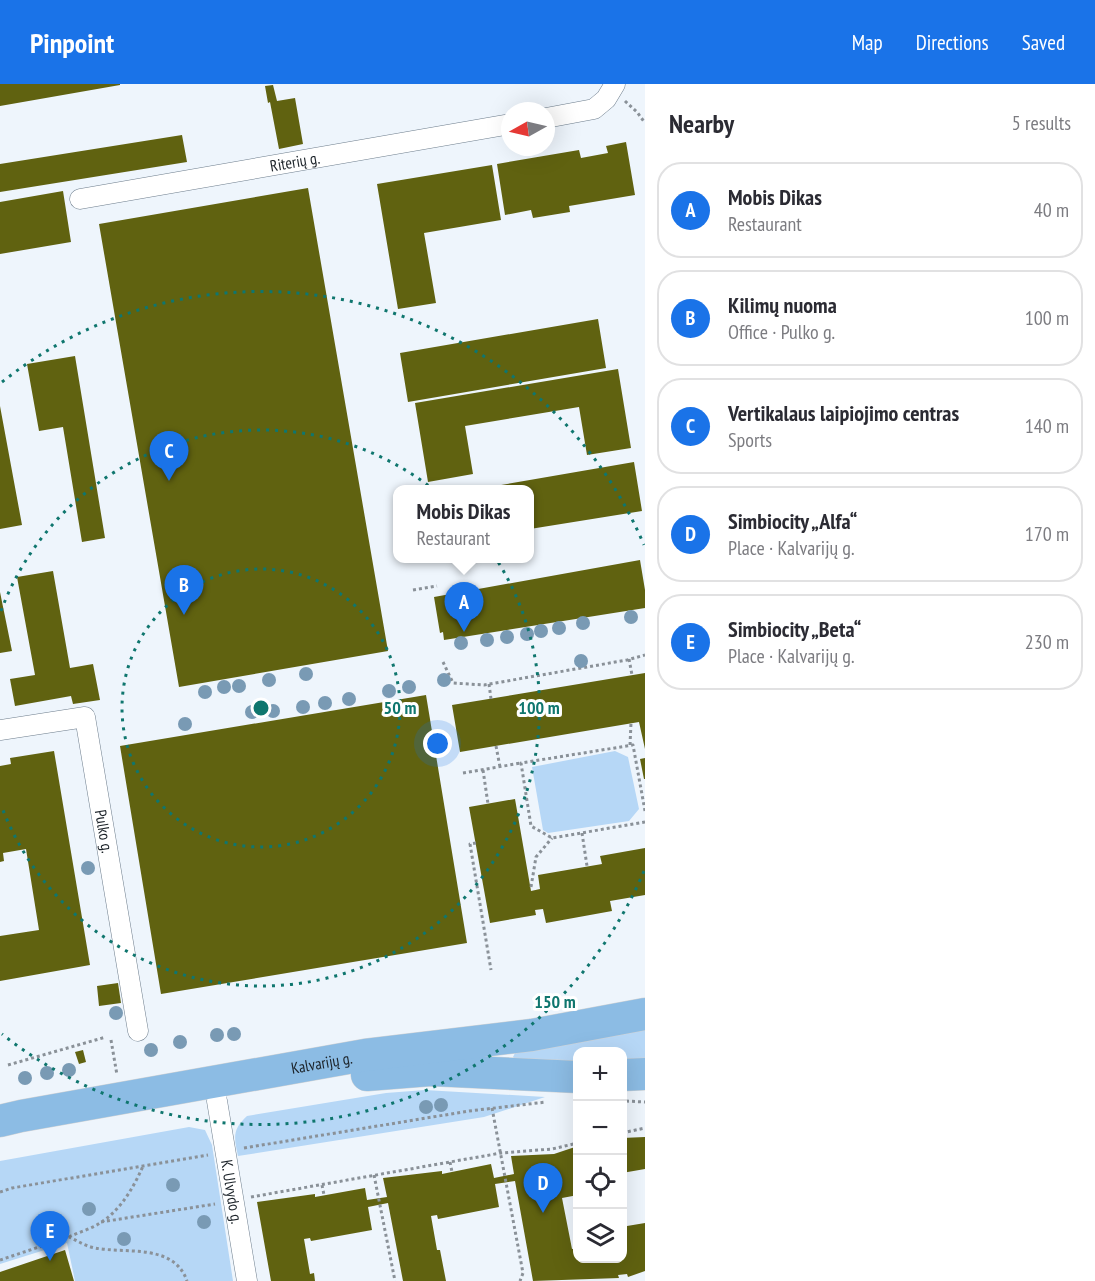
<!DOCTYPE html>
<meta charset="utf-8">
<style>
body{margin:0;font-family:"PT Sans Narrow",sans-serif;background:#f7f7f7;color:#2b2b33}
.controls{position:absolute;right:18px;bottom:18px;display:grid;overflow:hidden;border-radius:12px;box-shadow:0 6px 24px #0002}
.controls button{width:54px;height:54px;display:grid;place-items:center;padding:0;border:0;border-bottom:2px solid #e1e1e2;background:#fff;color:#2b2b33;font:30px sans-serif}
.compass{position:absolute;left:501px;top:18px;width:54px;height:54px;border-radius:50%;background:#fff;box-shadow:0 6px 24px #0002;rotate:262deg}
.you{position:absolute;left:438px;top:660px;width:21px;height:21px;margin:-15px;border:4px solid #fff;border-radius:50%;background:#1a73e8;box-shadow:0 0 0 9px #1a73e833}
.badge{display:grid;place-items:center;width:39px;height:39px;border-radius:50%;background:#1a73e8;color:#fff;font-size:20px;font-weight:700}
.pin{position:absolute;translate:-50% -50px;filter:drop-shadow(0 2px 3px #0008)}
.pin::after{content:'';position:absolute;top:32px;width:21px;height:18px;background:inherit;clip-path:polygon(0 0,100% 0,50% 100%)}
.popup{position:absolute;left:393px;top:401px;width:141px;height:78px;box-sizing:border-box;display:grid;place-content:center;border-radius:12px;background:#fff;filter:drop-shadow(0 2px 4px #0005);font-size:20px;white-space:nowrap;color:#7c7c81}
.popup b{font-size:22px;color:#2b2b33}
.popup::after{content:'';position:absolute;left:50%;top:100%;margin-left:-12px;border:12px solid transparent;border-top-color:#fff}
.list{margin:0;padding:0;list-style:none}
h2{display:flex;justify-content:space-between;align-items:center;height:78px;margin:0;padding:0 24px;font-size:26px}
h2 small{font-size:20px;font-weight:400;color:#7c7c81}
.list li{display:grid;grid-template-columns:39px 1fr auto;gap:18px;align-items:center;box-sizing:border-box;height:96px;margin:0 12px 12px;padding:0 12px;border:2px solid #e1e1e2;border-radius:24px}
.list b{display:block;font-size:22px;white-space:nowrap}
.list p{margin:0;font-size:20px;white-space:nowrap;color:#7c7c81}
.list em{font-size:20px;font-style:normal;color:#7c7c81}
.icon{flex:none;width:33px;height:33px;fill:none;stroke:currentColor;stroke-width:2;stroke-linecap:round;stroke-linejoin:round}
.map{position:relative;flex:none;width:645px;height:1197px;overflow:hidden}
header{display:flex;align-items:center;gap:36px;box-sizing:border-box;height:84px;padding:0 30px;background:#1a73e8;color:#fff}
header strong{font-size:28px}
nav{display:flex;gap:33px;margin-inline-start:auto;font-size:21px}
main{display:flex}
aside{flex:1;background:#fff}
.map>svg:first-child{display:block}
.green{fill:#b6d7f6}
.building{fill:#606210}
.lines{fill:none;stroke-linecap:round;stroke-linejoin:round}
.minor-casing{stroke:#6d7d8c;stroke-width:21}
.primary-casing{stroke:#d2d3d4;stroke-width:33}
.path{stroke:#8a9198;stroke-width:3;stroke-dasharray:3 3;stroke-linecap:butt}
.minor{stroke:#fff;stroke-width:20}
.primary{stroke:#8cbce4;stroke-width:32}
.tree{fill:#799ab4}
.ring{fill:none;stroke:#0f766e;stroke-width:3;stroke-dasharray:3 6}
.labels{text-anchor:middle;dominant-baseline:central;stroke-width:6;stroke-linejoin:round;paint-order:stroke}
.street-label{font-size:16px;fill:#1c2329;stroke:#fff}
.centre{fill:#0f766e;stroke:#fff;stroke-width:3}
.ring-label{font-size:18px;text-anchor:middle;font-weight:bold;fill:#0f766e;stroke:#fff;stroke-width:6;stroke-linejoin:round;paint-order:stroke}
</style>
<header>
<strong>Pinpoint</strong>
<nav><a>Map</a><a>Directions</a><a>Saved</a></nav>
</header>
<main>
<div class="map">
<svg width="645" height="1197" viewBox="0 0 645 1197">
<rect width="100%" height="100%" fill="#eef5fc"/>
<path class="green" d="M615 667 628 673 639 725 629 737 548 749 543 746 532 683Z
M645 946V979L623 980 622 968H578L577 982 516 977 513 973 516 967Z
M425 1006 545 1013 484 1033 238 1072C234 1053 232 1046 247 1032L386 1009Z
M189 1043 205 1046 212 1061 233 1197H75L67 1159 0 1180V1077Z"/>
<path class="building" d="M0 0H120V1L0 22Z
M273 1 277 17 295 14 303 60 279 65 270 18 268 19 265 2Z
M182 51 187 78 0 108V80Z
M626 58 635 111 569 122 570 128 533 134 531 126 505 131 497 80 579 66 581 74 608 69 606 62Z
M492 81 501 136 424 149 436 219 398 225 377 100Z
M308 104 388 567 179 603 99 140Z
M63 107 71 158 0 170V118Z
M598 235 606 284 408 318 400 269Z
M75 272 105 454 82 458 63 343 39 347 27 280Z
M618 285 631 364 587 371 579 323 465 342 473 390 428 398 415 319Z
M0 322 22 441 0 445Z
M634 378 642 427 530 445V406H472Z
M640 476 645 506V524L444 556 443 548 440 549 434 513Z
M53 487 70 584 93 580 100 616 73 620 71 612 15 622 10 595 35 591 17 493Z
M0 508 12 567 0 569Z
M645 589V665L639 638 460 668 452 621Z
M426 611 467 859 161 910 120 662Z
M54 667 90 881 0 897V852L39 846 26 765 3 769 4 777 0 778V682L11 680 10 674Z
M645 674V695H644L640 675Z
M515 715 531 807 540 805 538 791 602 780 600 772 645 764V811L610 817 612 827 546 839 543 825 535 826 536 831 490 839 469 723Z
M118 899 121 919 99 922 97 902Z
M83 966 86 978 79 980 75 968Z
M645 1053V1085L622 1089V1054Z
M578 1062V1111L562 1114 572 1165 578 1164V1174H622L624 1126 627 1142 645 1139V1187L628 1193 627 1190 618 1191 619 1194 533 1197 515 1097 495 1100 499 1123 438 1135 437 1131 431 1132 437 1166H440L446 1197H403L388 1119 368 1123 372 1146 311 1157 310 1154 304 1155 310 1190 314 1189 315 1197H271L257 1118 315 1110V1113L365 1104 367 1116 387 1113 383 1094 442 1087V1090L491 1080 494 1094 514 1090 511 1072 554 1070Z
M65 1166 74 1197H0V1188Z"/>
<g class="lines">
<g class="minor-casing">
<g id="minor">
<path d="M546 34 594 25 606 15 615 0"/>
<path id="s1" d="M80 115 510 40"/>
<path id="s2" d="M0 646 85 633 138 947"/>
<path id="s3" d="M217 1017 247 1197"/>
</g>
</g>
<g class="primary-casing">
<g id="primary">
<path d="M367 991 431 986 578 993"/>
<path d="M622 991 645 990"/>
<path id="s4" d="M0 1037 21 1032 365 971 532 951 645 930"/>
</g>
</g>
<path class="path" d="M625 17 637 28 645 39
M413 506 437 502
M629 575 632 591
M443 578 453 599 484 601 627 576 645 571
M489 600 491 615
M630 661 631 639
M496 662 500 683
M483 686 488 720
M463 689 521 679
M645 727 633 661 521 679 531 742 552 754 645 738
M582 749 587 782
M476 759 470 760 491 886
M531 803 536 773 552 754
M111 956 117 991
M8 981 106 953
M626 1017 645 1018
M492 1024 523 1189 520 1197
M622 1049 645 1044
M244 1064 469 1027 546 1018
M450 1078 452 1088
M374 1091 395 1197
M322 1101 324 1111
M0 1108 12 1104 208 1071
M251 1113 501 1069 552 1065 578 1059
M101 1138 215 1120
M69 1153C79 1148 91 1145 100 1139 120 1127 134 1103 143 1082
M0 1176 69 1153C78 1157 85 1162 95 1164 126 1170 174 1159 187 1197"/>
<use href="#minor" class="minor"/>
<use href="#primary" class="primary"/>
</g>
<g class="tree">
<circle cx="631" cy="533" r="7"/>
<circle cx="583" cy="539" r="7"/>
<circle cx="559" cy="544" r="7"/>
<circle cx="541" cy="547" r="7"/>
<circle cx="527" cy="550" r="7"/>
<circle cx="507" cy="553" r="7"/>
<circle cx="487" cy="556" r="7"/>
<circle cx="461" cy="559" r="7"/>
<circle cx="581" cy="577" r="7"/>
<circle cx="306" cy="590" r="7"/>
<circle cx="269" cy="596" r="7"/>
<circle cx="444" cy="596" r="7"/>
<circle cx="239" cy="602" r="7"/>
<circle cx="224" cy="603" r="7"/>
<circle cx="409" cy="603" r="7"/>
<circle cx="389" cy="607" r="7"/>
<circle cx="205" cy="608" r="7"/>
<circle cx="349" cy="615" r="7"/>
<circle cx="325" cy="619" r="7"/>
<circle cx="303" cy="623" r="7"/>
<circle cx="273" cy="627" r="7"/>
<circle cx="252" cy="628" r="7"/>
<circle cx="185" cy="640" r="7"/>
<circle cx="88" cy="784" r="7"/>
<circle cx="116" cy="929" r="7"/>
<circle cx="234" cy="950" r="7"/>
<circle cx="217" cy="951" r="7"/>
<circle cx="180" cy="958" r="7"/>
<circle cx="151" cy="966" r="7"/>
<circle cx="69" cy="986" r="7"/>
<circle cx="47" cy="989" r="7"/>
<circle cx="25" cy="994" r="7"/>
<circle cx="441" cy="1021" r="7"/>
<circle cx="426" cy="1023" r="7"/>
<circle cx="173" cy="1101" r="7"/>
<circle cx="89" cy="1125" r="7"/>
<circle cx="204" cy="1138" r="7"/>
<circle cx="124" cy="1155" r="7"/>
</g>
<g class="ring">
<circle cx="261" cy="624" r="139"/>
<path d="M1 527A278 278 0 1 1 1 721"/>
<path d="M644 787A416 416 0 0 1 2 950M2 298A416 416 0 0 1 644 461"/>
</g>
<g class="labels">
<g class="street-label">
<text stroke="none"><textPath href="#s1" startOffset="218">Riterių g.</textPath></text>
<text stroke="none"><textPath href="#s2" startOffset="202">Pulko g.</textPath></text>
<text stroke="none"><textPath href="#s4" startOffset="327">Kalvarijų g.</textPath></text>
<text stroke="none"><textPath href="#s3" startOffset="92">K. Ulvydo g.</textPath></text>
</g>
</g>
<circle cx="261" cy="624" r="9" class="centre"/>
<g class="ring-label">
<text x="400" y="630">50 m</text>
<text x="539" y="630">100 m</text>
<text x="555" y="924">150 m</text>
</g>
</svg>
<div class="controls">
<button>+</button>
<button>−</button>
<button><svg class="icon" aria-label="locate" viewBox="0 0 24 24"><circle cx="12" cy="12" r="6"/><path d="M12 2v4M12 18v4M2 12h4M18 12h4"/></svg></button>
<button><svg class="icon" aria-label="layers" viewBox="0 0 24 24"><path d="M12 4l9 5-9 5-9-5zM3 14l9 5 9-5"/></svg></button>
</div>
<svg class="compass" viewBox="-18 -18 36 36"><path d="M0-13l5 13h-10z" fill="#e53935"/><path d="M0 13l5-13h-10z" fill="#7c7c81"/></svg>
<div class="you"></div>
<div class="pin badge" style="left:464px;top:548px">A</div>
<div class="popup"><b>Mobis Dikas</b>Restaurant</div>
<div class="pin badge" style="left:184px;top:531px">B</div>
<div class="pin badge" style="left:169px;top:397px">C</div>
<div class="pin badge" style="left:543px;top:1129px">D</div>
<div class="pin badge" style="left:50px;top:1177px">E</div>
</div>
<aside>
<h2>Nearby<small>5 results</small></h2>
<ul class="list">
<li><span class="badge">A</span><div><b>Mobis Dikas</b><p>Restaurant</p></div><em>40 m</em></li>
<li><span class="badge">B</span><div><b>Kilimų nuoma</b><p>Office · Pulko g.</p></div><em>100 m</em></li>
<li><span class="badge">C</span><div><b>Vertikalaus laipiojimo centras</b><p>Sports</p></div><em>140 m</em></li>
<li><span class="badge">D</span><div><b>Simbiocity „Alfa“</b><p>Place · Kalvarijų g.</p></div><em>170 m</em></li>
<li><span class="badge">E</span><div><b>Simbiocity „Beta“</b><p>Place · Kalvarijų g.</p></div><em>230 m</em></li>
</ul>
</aside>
</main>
